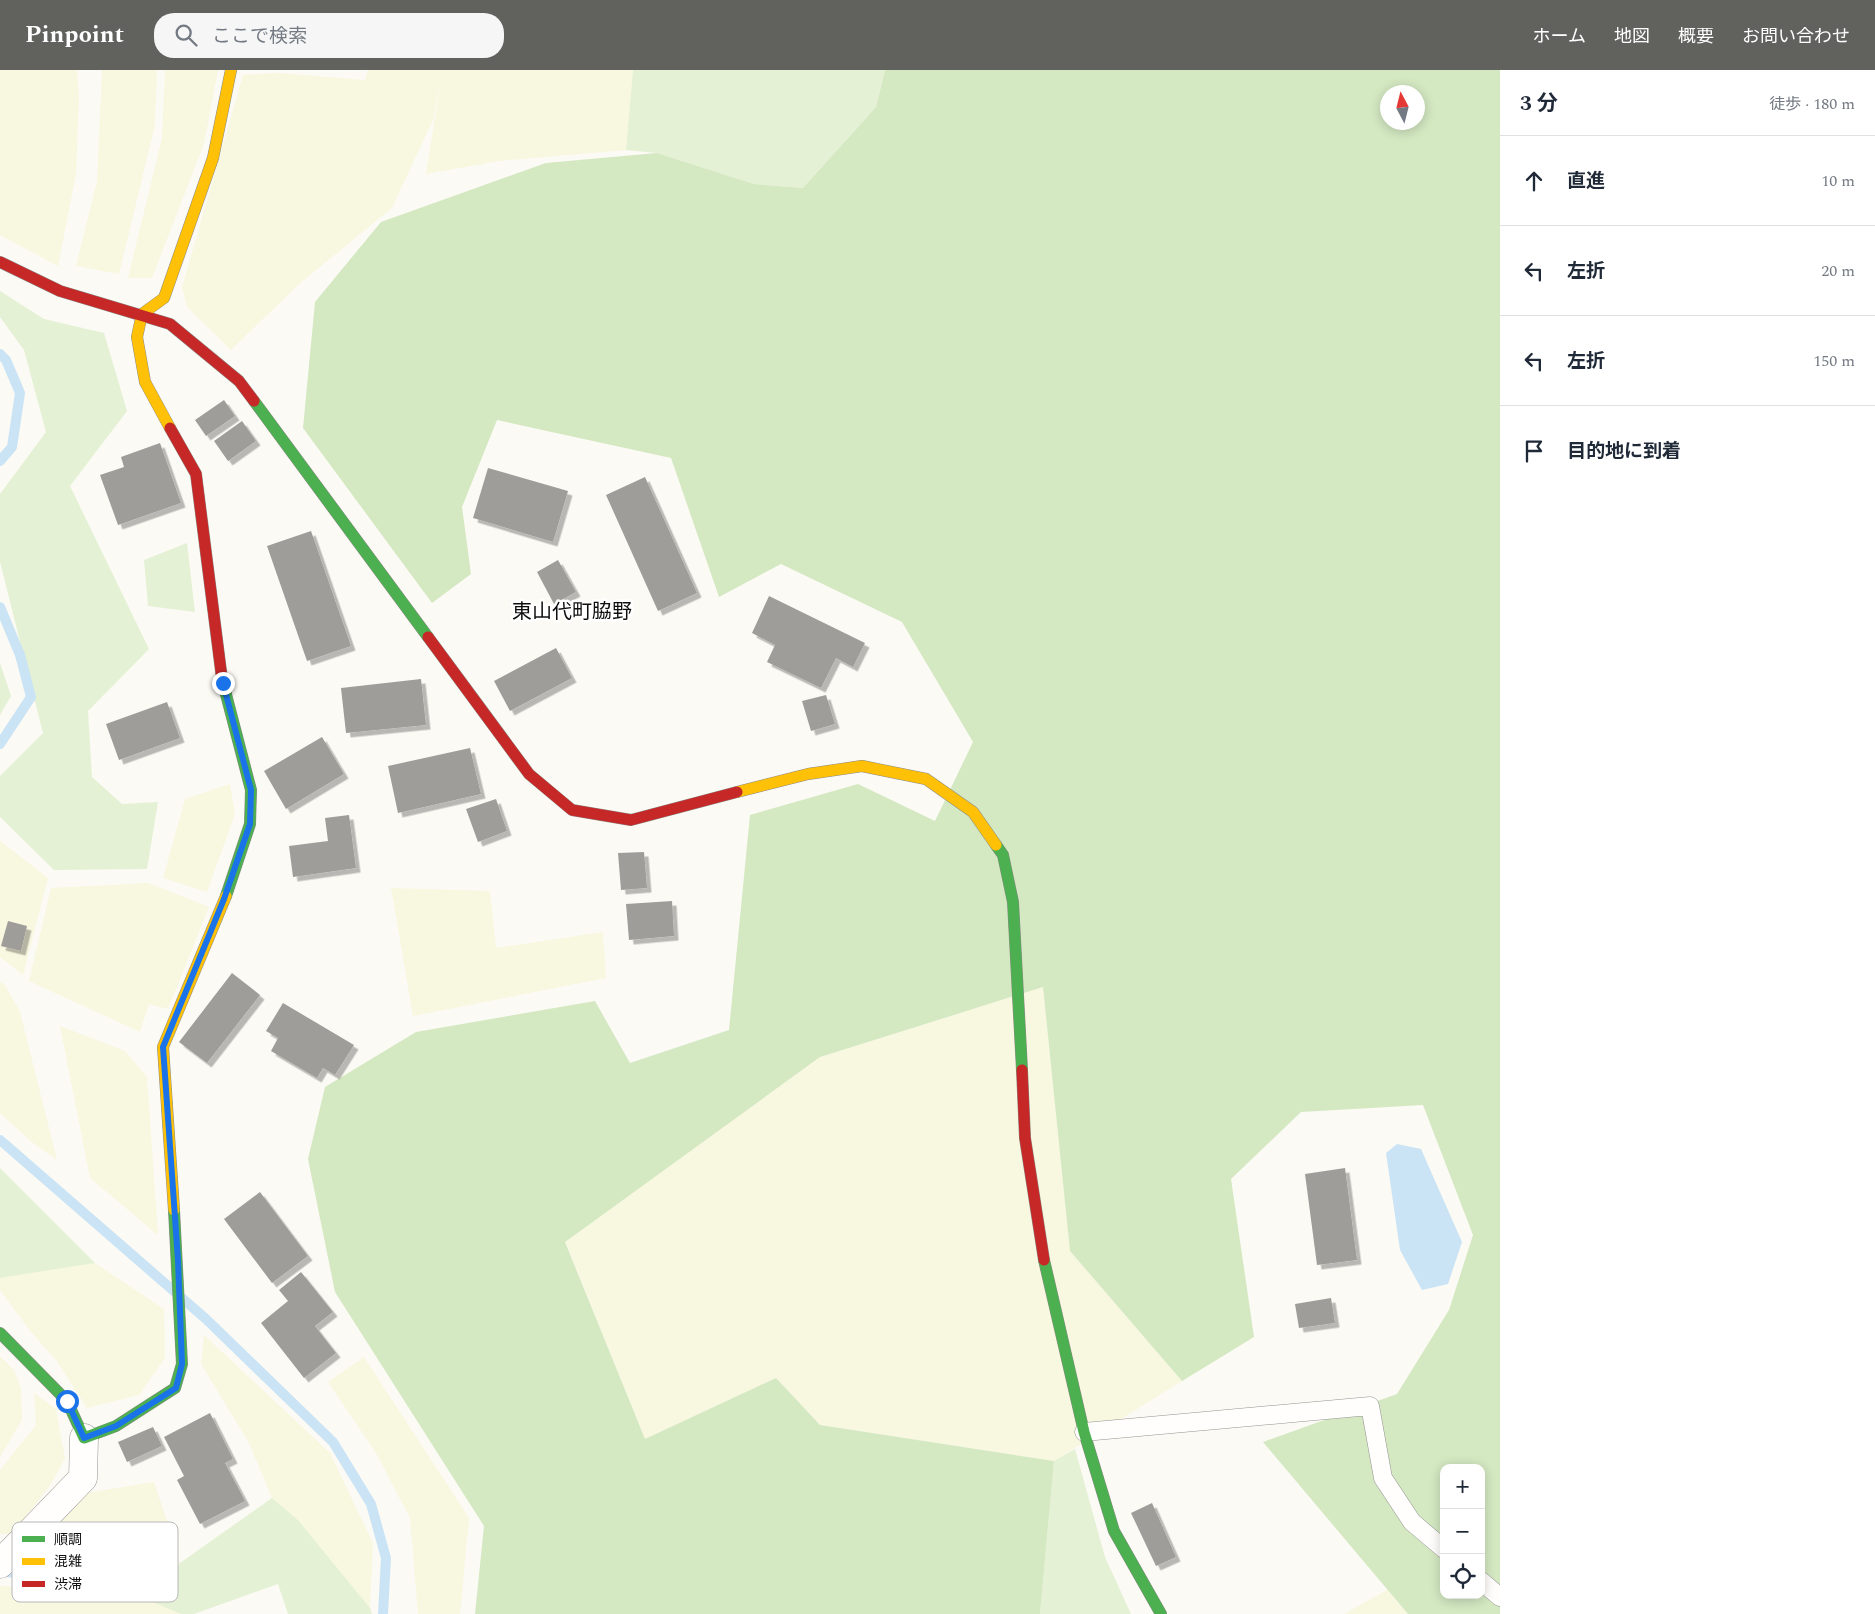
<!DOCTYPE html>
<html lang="ja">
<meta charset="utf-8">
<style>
body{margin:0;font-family:Spectral,"Noto Sans JP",serif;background:#f6f6f7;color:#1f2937}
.controls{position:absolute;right:15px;bottom:15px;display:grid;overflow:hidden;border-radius:10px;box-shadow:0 2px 12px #0003}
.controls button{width:45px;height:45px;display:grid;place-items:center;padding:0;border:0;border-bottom:1px solid #e0e1e3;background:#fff;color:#1f2937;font:25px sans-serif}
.compass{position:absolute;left:1380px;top:15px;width:45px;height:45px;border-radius:50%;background:#fff;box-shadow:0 2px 12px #0003;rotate:353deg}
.stop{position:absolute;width:15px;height:15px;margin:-11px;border:4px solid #1a73e8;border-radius:50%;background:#fff}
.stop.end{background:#1a73e8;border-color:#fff;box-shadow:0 1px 5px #0008}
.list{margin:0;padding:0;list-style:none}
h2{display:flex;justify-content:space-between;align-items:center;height:65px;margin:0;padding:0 20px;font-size:21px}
h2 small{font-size:16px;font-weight:400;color:#747a83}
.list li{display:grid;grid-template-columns:32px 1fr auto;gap:15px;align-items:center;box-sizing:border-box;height:90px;padding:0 20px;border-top:1px solid #e0e1e3}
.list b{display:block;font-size:19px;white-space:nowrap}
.list em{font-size:16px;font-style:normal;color:#747a83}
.icon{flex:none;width:28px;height:28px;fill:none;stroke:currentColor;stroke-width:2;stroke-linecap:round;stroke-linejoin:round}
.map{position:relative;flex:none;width:1500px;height:1544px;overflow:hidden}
header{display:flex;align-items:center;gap:30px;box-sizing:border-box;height:70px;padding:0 25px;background:#61615e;color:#fff}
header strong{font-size:24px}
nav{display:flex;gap:28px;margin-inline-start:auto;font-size:18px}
.search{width:350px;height:45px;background:#f6f6f7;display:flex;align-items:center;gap:12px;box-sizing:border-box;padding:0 18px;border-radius:20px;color:#747a83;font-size:19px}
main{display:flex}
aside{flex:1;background:#fff}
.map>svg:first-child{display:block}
.farmland{fill:#f8f7e0}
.green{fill:#e4f1d4}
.forest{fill:#d4e8c2;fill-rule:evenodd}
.water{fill:#cae4f5}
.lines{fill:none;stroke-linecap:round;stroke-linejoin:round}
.stream{stroke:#cae4f5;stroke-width:10}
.building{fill:#9f9d99;filter:url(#shadow)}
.lane-casing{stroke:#959492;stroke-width:19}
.street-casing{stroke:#959492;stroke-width:29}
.fast-casing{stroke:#8c8b88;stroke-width:12}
.slow-casing{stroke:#8c8b88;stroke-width:12}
.jam-casing{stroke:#8c8b88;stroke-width:12}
.lane{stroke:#fffefd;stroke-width:18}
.street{stroke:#fffefd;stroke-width:28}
.fast{stroke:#4caf50;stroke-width:11}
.slow{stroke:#ffc107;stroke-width:11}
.jam{stroke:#c62828;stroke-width:11}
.route{stroke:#1a73e8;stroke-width:6}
.labels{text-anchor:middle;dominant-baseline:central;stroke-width:5;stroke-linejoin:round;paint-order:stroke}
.quarter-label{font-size:20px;fill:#0e0e0e;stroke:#fff}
.key{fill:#fff;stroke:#b7b7b7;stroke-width:1}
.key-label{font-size:14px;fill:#0e0e0e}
</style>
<header>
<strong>Pinpoint</strong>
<div class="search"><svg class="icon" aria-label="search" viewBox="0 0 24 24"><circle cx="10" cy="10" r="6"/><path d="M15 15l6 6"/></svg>ここで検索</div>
<nav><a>ホーム</a><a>地図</a><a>概要</a><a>お問い合わせ</a></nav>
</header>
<main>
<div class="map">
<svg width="1500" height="1544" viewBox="0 0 1500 1544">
<defs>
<filter id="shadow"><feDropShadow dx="4.5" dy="4.5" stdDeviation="0" flood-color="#0004"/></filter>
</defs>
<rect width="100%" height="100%" fill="#fcfaf4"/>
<path class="farmland" d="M0 0H77L79 25 76 104 58 196 0 165Z
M102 0H157L155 55 119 204 76 196 97 111Z
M165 0H218L204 74 152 208H128L162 68Z
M368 0H633L626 80 499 91 426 104 441 9 433 50 392 138 299 214 231 280 187 237 182 217 243 5 278 3 365 10Z
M230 714 235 744 207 822 163 808 185 729Z
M0 771 48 808 23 905 0 887Z
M148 813 209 837 168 939 149 934 140 962 29 911 51 818Z
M391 818 490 821 496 878 603 862 606 908 413 946Z
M0 912 5 915 20 942 57 1090 33 1073 0 1043Z
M1043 917 1070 1181 1182 1311 1054 1391 820 1355 776 1308 645 1369 565 1171 820 987Z
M60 956 125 981 147 1007 158 1165 90 1108Z
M95 1193 164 1239 165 1288 139 1325 87 1338 56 1290 31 1262 0 1220V1208Z
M204 1265 330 1383 373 1473 370 1538 298 1450 272 1428 249 1373 201 1294Z
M0 1286 14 1300 21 1319 22 1350 0 1387Z
M364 1287 469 1448 460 1544H418L410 1448 376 1383 328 1312Z
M34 1323 56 1339 65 1389 49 1417 12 1464H0V1400L36 1355Z
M154 1412 173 1469 55 1505 40 1480 80 1424Z
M168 1477 180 1493 149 1530 181 1544H0V1516L53 1519Z
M1387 1520 1408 1544H1344Z"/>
<path class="green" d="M633 0H885L876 37 803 118 754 114 657 83 626 80Z
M0 221 44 249 104 263 127 341 70 416 149 579 88 641 92 707 122 734 158 732 147 799 54 800 0 747V706L43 663 0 492V424L46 362 24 280 0 247Z
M187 473 195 542 148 536 144 490Z
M0 593 11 626 0 645Z
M0 1098 95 1193 0 1208Z
M1075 1379 1105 1487 1131 1544H1040L1054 1391Z
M272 1428 298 1450 370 1538 372 1544H288L278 1514 194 1544H181L148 1530 180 1493Z"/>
<path class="forest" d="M885 0H1500V1544H1408L1263 1372 1397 1324 1449 1240 1473 1165 1423 1035 1301 1042 1231 1109 1254 1267 1182 1311 1070 1181 1043 917 820 987 565 1172 645 1369 776 1308 820 1355 1054 1391 1040 1544H475L484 1456 335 1222 308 1089 325 1017 416 962 595 931 630 993 729 960 750 745 858 714 935 751 973 672 902 552 781 494 719 527 671 388 497 350 462 437 471 504 432 533 303 358 315 232 381 152 546 93 657 83 754 114 803 118 876 37ZM1388 22H1418V52H1388ZM1444 1398H1481V1525H1444Z"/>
<path class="water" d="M1397 1074 1421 1079 1462 1172 1448 1214 1422 1220 1400 1180 1386 1083Z
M24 1485 46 1510 5 1507Z"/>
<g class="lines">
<path class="stream" d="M0 284 6 290 20 323 12 377 0 391
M0 537 20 585 31 627 0 674
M0 1070 206 1249 333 1372 371 1434 386 1488 383 1544"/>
</g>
<path class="building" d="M224 330 235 346 206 366 195 350Z
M242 351 256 371 228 391 214 371Z
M160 373 181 433 118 455 100 405 124 397 121 387Z
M488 398 568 421 553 472 473 448Z
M645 407 697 523 658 541 606 425Z
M311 461 351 576 307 591 267 476Z
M558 490 576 522 554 534 537 502Z
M769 526 865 573 853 597 836 588 821 618 767 592 775 575 752 563Z
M556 578 572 608 510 641 494 611Z
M421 609 426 655 346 663 341 618Z
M826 625 835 654 811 661 802 631Z
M167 632 180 668 119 690 106 654Z
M322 667 344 704 286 739 264 701Z
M470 678 481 724 398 743 388 696Z
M496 729 507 761 478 772 466 739Z
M349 745 356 798 293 807 289 776 328 771 325 748Z
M644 782 647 818 621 820 618 783Z
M672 831 674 866 629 870 626 834Z
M8 851 27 856 21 881 1 876Z
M232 903 260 925 207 993 179 972Z
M283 933 354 975 335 1005 323 998 317 1008 271 981 278 968 266 961Z
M1345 1098 1357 1190 1317 1195 1305 1104Z
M260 1122 308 1186 272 1213 224 1149Z
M301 1202 333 1242 315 1256 336 1283 304 1308 261 1253 288 1231 279 1220Z
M1331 1228 1335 1253 1299 1258 1295 1234Z
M210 1343 233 1389 225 1393 245 1431 200 1454 177 1410 184 1406 164 1367Z
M153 1357 162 1376 127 1392 118 1372Z
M1152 1433 1176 1487 1156 1496 1131 1443Z"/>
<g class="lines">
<g class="lane-casing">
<path id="lane" d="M1084 1362 1370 1336 1383 1408 1412 1452 1444 1479
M1481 1511 1500 1527"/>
</g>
<g class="street-casing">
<path id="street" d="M0 1494 83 1408 84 1368"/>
</g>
<g class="fast-casing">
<path id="fast" d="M254 331 428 567
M222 609 251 720 250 754 226 826
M996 775 1003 785 1013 832 1022 1000
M1044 1190 1084 1362 1114 1461 1161 1544
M0 1263 67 1331 84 1368 116 1356 175 1318 182 1294 174 1140"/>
</g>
<g class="slow-casing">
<path id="slow" d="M170 358 145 312 137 267 142 244 164 228 213 88 231 0
M737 722 808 704 862 696 926 709 973 742 996 775
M174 1140 163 977 226 826"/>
</g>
<g class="jam-casing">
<path id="jam" d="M0 192 60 221 170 254 239 311 254 331
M170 358 196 404 222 609
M428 567 529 704 572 740 631 750 737 722
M1022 1000 1025 1068 1044 1190"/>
</g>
<use href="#lane" class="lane"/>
<use href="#street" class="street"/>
<use href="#fast" class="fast"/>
<use href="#slow" class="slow"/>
<use href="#jam" class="jam"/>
</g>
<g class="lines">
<path class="route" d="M67 1331 84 1368 116 1356 176 1318 182 1294 178 1190 163 977 224 829 250 754 251 720 223 613"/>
</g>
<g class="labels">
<g class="quarter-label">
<text x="572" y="542">東山代町脇野</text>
</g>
</g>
<rect x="12" y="1452" width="166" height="80" rx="8" class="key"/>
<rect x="22" y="1466" width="23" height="6" fill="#4caf50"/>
<rect x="22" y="1488" width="23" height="7" fill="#ffc107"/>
<rect x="22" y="1511" width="23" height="6" fill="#c62828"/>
<g class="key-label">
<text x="54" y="1474">順調</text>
<text x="54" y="1496">混雑</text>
<text x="54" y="1519">渋滞</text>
</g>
</svg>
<div class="controls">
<button>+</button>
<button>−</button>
<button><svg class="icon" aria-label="locate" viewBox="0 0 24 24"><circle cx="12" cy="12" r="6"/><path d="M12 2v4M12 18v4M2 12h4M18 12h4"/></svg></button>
</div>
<svg class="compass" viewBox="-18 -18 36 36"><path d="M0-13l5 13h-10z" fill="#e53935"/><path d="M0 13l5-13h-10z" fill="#747a83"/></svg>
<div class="stop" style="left:67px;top:1331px"></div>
<div class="stop end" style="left:223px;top:613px"></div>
</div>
<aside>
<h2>3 分<small>徒歩 · 180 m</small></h2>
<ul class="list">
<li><svg class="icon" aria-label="ahead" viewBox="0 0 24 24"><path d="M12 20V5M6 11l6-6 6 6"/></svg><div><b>直進</b></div><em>10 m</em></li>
<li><svg class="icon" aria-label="left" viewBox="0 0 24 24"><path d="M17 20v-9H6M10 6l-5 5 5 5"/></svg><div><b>左折</b></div><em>20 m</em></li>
<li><svg class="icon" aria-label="left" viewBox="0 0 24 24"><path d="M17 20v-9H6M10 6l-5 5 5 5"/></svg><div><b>左折</b></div><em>150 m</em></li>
<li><svg class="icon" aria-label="arrive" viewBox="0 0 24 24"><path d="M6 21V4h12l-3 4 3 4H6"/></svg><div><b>目的地に到着</b></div></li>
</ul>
</aside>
</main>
